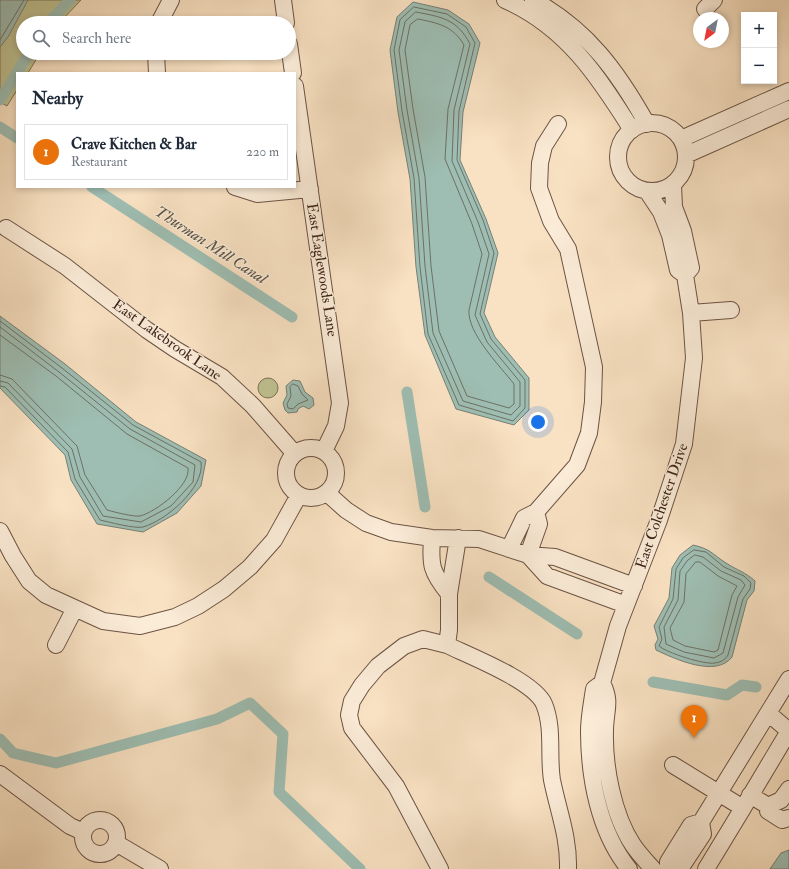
<!DOCTYPE html>
<meta charset="utf-8">
<style>
body{margin:0;font-family:"IM FELL Double Pica",serif;background:#f2f2f3;color:#1f2937}
.controls{position:absolute;right:12px;top:12px;display:grid;overflow:hidden;border-radius:0px;box-shadow:0 2px 6px #0003}
.controls button{width:36px;height:36px;display:grid;place-items:center;padding:0;border:0;border-bottom:1px solid #e0e1e3;background:#fff;color:#1f2937;font:20px sans-serif}
.compass{position:absolute;left:693px;top:12px;width:36px;height:36px;border-radius:50%;background:#fff;box-shadow:0 2px 6px #0003;rotate:212deg}
.you{position:absolute;left:538px;top:422px;width:14px;height:14px;margin:-10px;border:3px solid #fff;border-radius:50%;background:#1a73e8;box-shadow:0 0 0 6px #1a73e833}
.badge{display:grid;place-items:center;width:26px;height:26px;border-radius:50%;background:#ea580c;color:#fff;font-size:13px;font-weight:700}
.pin{position:absolute;translate:-50% -33px;filter:drop-shadow(0 1px 2px #0008)}
.pin::after{content:'';position:absolute;top:21px;width:14px;height:12px;background:inherit;clip-path:polygon(0 0,100% 0,50% 100%)}
.list{margin:0;padding:0;list-style:none}
h2{display:flex;justify-content:space-between;align-items:center;height:52px;margin:0;padding:0 16px;font-size:17px}
h2 small{font-size:13px;font-weight:400;color:#747a83}
.list li{display:grid;grid-template-columns:26px 1fr auto;gap:12px;align-items:center;box-sizing:border-box;height:56px;margin:0 8px 8px;padding:0 8px;border:1px solid #e0e1e3;border-radius:0px}
.list b{display:block;font-size:15px;white-space:nowrap}
.list p{margin:0;font-size:13px;white-space:nowrap;color:#747a83}
.list em{font-size:13px;font-style:normal;color:#747a83}
.icon{flex:none;width:22px;height:22px;fill:none;stroke:currentColor;stroke-width:2;stroke-linecap:round;stroke-linejoin:round}
.map{position:relative;flex:none;width:789px;height:869px;overflow:hidden}
.search{position:absolute;background:#fff;box-shadow:0 2px 6px #0003;left:16px;top:16px;width:280px;height:44px;display:flex;align-items:center;gap:10px;box-sizing:border-box;padding:0 14px;border-radius:22px;color:#747a83;font-size:15px}
.panel{position:absolute;background:#fff;box-shadow:0 2px 6px #0003;left:16px;top:72px;width:280px;height:116px;border-radius:0px}
.map>svg:first-child{display:block}
.green{fill:#c0c292;stroke:#7e7256}
.water{fill:#9ebeb3;stroke:#778075}
.lines{fill:none;stroke-linecap:round;stroke-linejoin:round}
.shore{stroke:#6e7066;stroke-width:1}
.canal{stroke:#9ebeb3;stroke-width:11}
.minor-casing{stroke:#6c5344;stroke-width:18}
.minor{stroke:#fbecd8;stroke-width:16}
.labels{text-anchor:middle;dominant-baseline:central;stroke-width:3;stroke-linejoin:round;paint-order:stroke}
.street-label{font-size:15px;fill:#3d2319;stroke:#fbecd8}
.water-label{font-size:16px;font-style:italic;fill:#5a5247;stroke:#fbecd8}
</style>
<div class="map">
<svg width="789" height="869" viewBox="0 0 789 869">
<rect width="100%" height="100%" fill="#f9e2c3"/>
<filter id="stains"><feTurbulence type="fractalNoise" baseFrequency=".005" numOctaves="4"/><feColorMatrix values="0 0 0 0 .2 0 0 0 0 .09 0 0 0 0 .02 0 0 0 .5 -.17"/></filter>
<radialGradient id="worn" r=".72"><stop offset=".6" stop-color="#630" stop-opacity="0"/><stop offset="1" stop-color="#630" stop-opacity=".3"/></radialGradient>
<path class="green" d="M0 0H81L59 23H23V53H40L28 73H17V90L7 106 0 102Z
M258 388a10 10 0 1 1 20 0a10 10 0 1 1-20 0Z"/>
<path class="water" d="M0 0H28L8 37 0 47Z
M413 2 448 10 469 24 480 43 463 112 460 160 486 219 498 253 484 313 495 337 529 378V410L514 425 456 409 425 335 416 267 410 179 398 112 390 50 397 17Z
M0 316 65 364 136 422 206 460 201 486 177 513 143 532 97 524 71 480 65 455 0 388Z
M293 380 300 381 305 392 313 398 314 405 309 409 303 406 298 409 297 412 288 413 285 410 283 403 287 395 286 386Z
M693 545C711 549 712 554 726 563 737 570 745 572 755 581L754 591 747 600 732 657C716 678 675 659 656 650L655 645 658 639 654 626 669 598 672 568 680 555Z
M789 850V869H770L781 853Z"/>
<g class="lines">
<path class="shore" d="M414 7 447 14 466 27 475 43 459 111 457 160 483 220 494 253 480 314 491 339 525 380V408L513 421 459 405 428 334 420 267 414 178 402 111 394 50 400 20Z
M416 12C442 17 457 19 470 44L454 110 452 161 478 222 489 254 475 315 487 342 520 382V406L511 415 463 401 433 333 425 266 419 178 407 110 399 50 405 22Z
M418 19C438 23 453 26 464 45L448 109 445 159 472 224 482 254 469 310C467 333 500 366 514 384V404L509 408 467 396 439 331 431 266 425 177 413 109 405 50 410 25Z
M0 40 24 0
M0 321 62 368 133 425 201 462C205 488 165 521 143 527 135 529 109 522 100 520L75 479 68 452 5 387 0 386
M0 327 59 372 130 429 195 465 193 482 171 506 141 522 103 516 80 477 72 449 8 383 0 381
M0 335 56 376 127 434 188 468C191 485 156 512 140 516 134 517 114 512 107 510L85 475 77 446 12 379 0 375
M293 384 298 386 302 394 308 400 298 404 293 409 288 408 287 404 291 396 290 387Z
M694 550 706 552 724 567 744 576 751 583 750 589 743 599 728 655C725 660 721 662 715 663 705 665 667 653 659 646L662 639 659 627 673 599 676 569 683 558Z
M695 555 703 557 721 571 741 580 745 585 738 597 723 653 714 658 684 652 666 644 664 627 678 600 680 571 687 561Z
M696 562H700L718 576 737 586 732 595 718 650 714 652 685 646 673 640 670 628 684 602 686 574Z"/>
<path class="canal" d="M48 23 70 0
M0 100 29 53
M0 127 17 138
M92 187 292 317
M407 392 425 507
M489 577 577 634
M653 682 727 695 742 685 756 687
M0 739 13 753 56 763 217 719 250 703 283 734 279 792 360 869"/>
<g class="minor-casing">
<path id="minor" d="M283 0 286 23
M505 0C566 27 598 76 632 130
M533 0C587 29 618 72 647 124
M705 9 714 0
M159 23 171 0
M289 44 293 73
M156 53 157 73
M295 86 340 403 336 426 324 451
M618 157a34 34 0 1 1 68 0a34 34 0 1 1-68 0Z
M681 139 789 91
M686 155 789 109
M673 185 674 207 683 231 691 268 685 275
M235 187 257 194 310 189
M6 228 65 266 147 330 175 349 222 377 253 406 295 454
M691 313 731 310
M286 473a25 25 0 1 1 50 0a25 25 0 1 1-50 0Z
M327 493 346 510 366 523 391 532 432 538 479 539 528 555 555 557 634 586
M536 512 577 465 589 433 593 402 594 367 568 249 551 221 539 188 540 163 544 146 558 124
M0 531 13 556 29 581 46 595 103 621 140 626 175 617 198 606 224 589 250 567 274 540 299 495
M432 538C430 565 431 572 449 594L458 538
M509 549 524 518 536 512 539 524 528 555
M528 555 547 576 626 605
M449 594V630L447 645C470 656 534 681 544 704 554 728 548 755 552 780 558 810 569 837 568 869
M56 645 74 610
M602 683C612 702 605 711 605 731 604 766 613 815 633 845 639 854 646 861 653 869
M768 713 789 731
M673 765 743 808 706 869
M0 774 70 826 83 832
M750 795 768 806 781 800 789 789
M768 806V811L782 820 789 818
M743 808 789 731
M83 837a17 17 0 1 1 34 0a17 17 0 1 1-34 0Z
M701 822 789 679
M116 843 160 869
M440 869 396 786 352 728 349 715 352 701 362 685 378 666 404 646 423 639 447 645
M629 869C599 832 589 778 589 731 589 717 592 703 594 689L602 683 618 626 659 520 684 444 694 358 691 313 685 275 678 270 670 235 661 212 647 191
M668 869V862L691 825 701 822 703 834 680 869"/>
</g>
<use href="#minor" class="minor"/>
</g>
<g class="labels">
<g class="street-label">
<text transform="translate(322 270) rotate(81)">East Eaglewoods Lane</text>
<text transform="translate(167 340) rotate(35)">East Lakebrook Lane</text>
<text transform="translate(662 506) rotate(-71)">East Colchester Drive</text>
</g>
<g class="water-label">
<text transform="translate(211 245) rotate(33)">Thurman Mill Canal</text>
</g>
</g>
<rect width="100%" height="100%" filter="url(#stains)"/>
<rect width="100%" height="100%" fill="url(#worn)"/>
</svg>
<div class="controls">
<button>+</button>
<button>−</button>
</div>
<svg class="compass" viewBox="-18 -18 36 36"><path d="M0-13l5 13h-10z" fill="#e53935"/><path d="M0 13l5-13h-10z" fill="#747a83"/></svg>
<div class="you"></div>
<div class="pin badge" style="left:694px;top:738px;background:#e8710a">1</div>
<div class="search"><svg class="icon" aria-label="search" viewBox="0 0 24 24"><circle cx="10" cy="10" r="6"/><path d="M15 15l6 6"/></svg>Search here</div>
<section class="panel">
<h2>Nearby<small></small></h2>
<ul class="list">
<li><span class="badge" style="background:#e8710a">1</span><div><b>Crave Kitchen &amp; Bar</b><p>Restaurant</p></div><em>220 m</em></li>
</ul>
</section>
</div>
